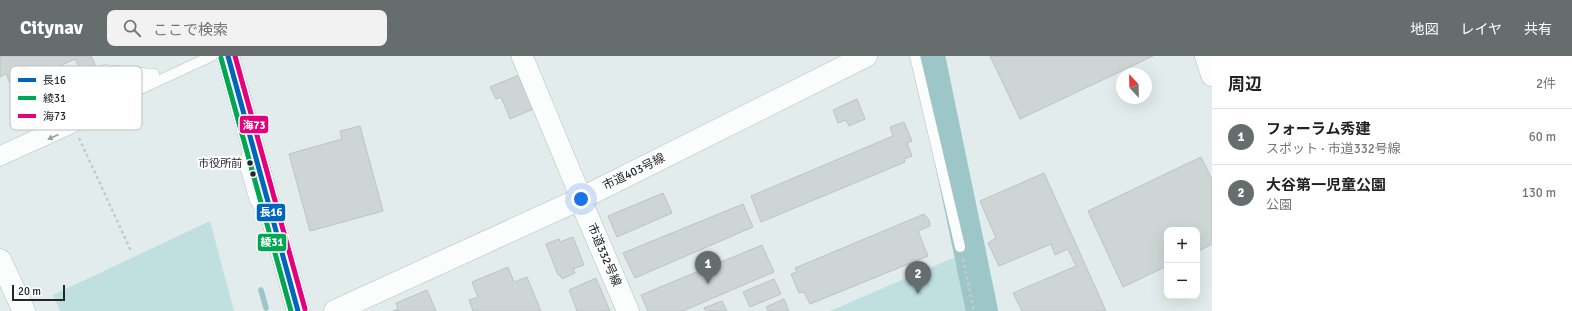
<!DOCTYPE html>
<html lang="ja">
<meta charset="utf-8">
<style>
body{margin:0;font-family:Signika,"Noto Sans JP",sans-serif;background:#f2f2f2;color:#222}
.controls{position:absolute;right:12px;bottom:12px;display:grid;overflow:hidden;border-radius:8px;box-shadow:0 4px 16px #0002}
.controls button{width:36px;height:36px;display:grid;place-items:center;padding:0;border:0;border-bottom:1px solid #e0e0e0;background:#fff;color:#222;font:20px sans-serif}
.compass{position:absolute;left:1116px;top:12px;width:36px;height:36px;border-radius:50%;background:#fff;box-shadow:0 4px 16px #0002;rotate:338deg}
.scale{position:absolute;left:12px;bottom:10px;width:53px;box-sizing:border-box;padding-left:4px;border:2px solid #232929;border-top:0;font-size:11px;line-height:14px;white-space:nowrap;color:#232929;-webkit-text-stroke:3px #fff;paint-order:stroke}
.you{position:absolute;left:581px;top:143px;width:14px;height:14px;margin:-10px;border:3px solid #fff;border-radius:50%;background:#1a73e8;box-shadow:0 0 0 6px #1a73e833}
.badge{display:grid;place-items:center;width:26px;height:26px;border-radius:50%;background:#666d6d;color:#fff;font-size:13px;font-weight:700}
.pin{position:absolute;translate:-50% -33px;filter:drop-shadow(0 1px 2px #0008)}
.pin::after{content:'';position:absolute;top:21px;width:14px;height:12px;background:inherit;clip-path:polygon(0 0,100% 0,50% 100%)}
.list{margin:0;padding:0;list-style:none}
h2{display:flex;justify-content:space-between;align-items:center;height:52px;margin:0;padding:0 16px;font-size:17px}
h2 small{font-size:13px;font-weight:400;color:#767676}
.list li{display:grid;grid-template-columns:26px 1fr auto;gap:12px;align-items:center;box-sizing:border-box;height:56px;padding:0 16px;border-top:1px solid #e0e0e0}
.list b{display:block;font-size:15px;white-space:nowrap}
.list p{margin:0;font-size:13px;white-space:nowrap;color:#767676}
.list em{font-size:13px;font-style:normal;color:#767676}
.icon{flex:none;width:22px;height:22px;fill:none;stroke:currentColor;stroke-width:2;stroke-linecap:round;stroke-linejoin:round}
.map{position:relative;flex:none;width:1212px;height:255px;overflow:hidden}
header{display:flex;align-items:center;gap:24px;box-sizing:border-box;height:56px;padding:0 20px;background:#666d6d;color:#fff}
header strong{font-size:19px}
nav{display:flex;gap:22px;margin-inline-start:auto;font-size:14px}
.search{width:280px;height:36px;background:#f2f2f2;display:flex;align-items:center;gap:10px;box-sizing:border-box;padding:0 14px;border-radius:8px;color:#767676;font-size:15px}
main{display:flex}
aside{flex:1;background:#fff}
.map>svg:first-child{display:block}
.green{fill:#c0dfdf}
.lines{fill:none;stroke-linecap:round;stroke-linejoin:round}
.stream{stroke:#9cc6c7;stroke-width:5.5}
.river{stroke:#9cc6c7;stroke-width:32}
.building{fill:#cdd5d5;stroke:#bdc3c3}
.lane-casing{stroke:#b8bfbf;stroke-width:11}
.street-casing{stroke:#b8bfbf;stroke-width:22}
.secondary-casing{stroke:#b8bfbf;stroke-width:23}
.path{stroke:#c6caca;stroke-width:2.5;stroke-dasharray:3 3;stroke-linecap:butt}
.lane{stroke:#fbfcfc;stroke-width:10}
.street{stroke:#fbfcfc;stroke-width:21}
.secondary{stroke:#fbfcfc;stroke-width:22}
.bus-1-casing{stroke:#fff;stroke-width:8}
.bus-2-casing{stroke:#fff;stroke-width:8}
.bus-3-casing{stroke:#fff;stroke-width:8}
.bus-1{stroke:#0065bd;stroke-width:5}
.bus-2{stroke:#00a651;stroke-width:5}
.bus-3{stroke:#e5007d;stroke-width:5}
.oneway{fill:#9a9d9d}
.bus-dot{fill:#232929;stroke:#fff;stroke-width:1.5}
.labels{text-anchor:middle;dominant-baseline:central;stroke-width:4;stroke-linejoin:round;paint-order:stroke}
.bus-label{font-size:11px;fill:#232929;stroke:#fff;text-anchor:end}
.street-label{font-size:12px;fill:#232929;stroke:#fff}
.key{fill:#fff;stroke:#bdbfbf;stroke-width:1}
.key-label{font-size:11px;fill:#232929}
.line-badge{stroke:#fff;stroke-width:1.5}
.badge-label{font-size:11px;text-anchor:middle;font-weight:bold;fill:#fff}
</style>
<header>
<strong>Citynav</strong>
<div class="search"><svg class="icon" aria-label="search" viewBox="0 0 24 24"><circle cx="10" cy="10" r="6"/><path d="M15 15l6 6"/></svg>ここで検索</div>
<nav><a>地図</a><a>レイヤ</a><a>共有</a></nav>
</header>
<main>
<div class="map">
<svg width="1212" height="255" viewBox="0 0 1212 255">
<rect width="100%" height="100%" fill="#e2ecec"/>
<path class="green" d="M210 165 234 255H60L53 239Z
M954 202 970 255H830L946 205Z"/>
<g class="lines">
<path class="stream" d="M261 234 266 252"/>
<path class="river" d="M929 0 982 255"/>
</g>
<path class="building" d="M0 0H91L104 27 89 33 75 3 12 32 6 18 0 21Z
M990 0H1153L1020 63Z
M519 19 522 28 528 26 538 51 510 63 501 41 496 43 490 31Z
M857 43 865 63 849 70 846 64 838 67 833 54Z
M904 66 912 85 907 87 912 100 904 103 905 106 761 166 751 140 893 80 890 71Z
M360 70 383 155 310 175 289 98 342 83 340 75Z
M1201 101 1212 123V188L1197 196V174H1167V210L1123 231 1088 155Z
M1044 117 1106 255H1022L1013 237 1076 210 1068 193 1055 199 1051 188 999 210 988 187 996 182 980 145Z
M663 137 672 157 617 181 608 160Z
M743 148 753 171 635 222 623 197Z
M924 158 929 164 930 170 918 175 928 200 810 248 804 236 799 237 791 218 797 216 795 212Z
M573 181 584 209 573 213 575 217 562 223 560 219H558L546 188 559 183 560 186Z
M762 189 774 216 683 255H648L641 239Z
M508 211 514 226 527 221 541 255H473L469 244 478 241 472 226Z
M596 222 610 255H577L569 234Z
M774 223 781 238 750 251 743 236Z
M427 234 436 255H393L398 253 396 247Z
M784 243 789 255H768L766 251Z
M722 245 727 255H706L704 252Z"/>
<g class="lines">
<g class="lane-casing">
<path id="lane" d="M915 0 960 191
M99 17 104 14 154 18
M60 66 80 25 84 23
M248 92 245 111 255 145 265 159
M0 95 59 68 78 54 154 19
M0 105 97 61 108 48 212 0"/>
</g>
<g class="street-casing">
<path id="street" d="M522 0 575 127 580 143"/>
</g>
<g class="secondary-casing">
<path id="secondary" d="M228 0 298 255
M1206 0 1212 19
M580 143 628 255
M0 204 24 255
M335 255 580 143 866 0"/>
</g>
<path class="path" d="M79 82 131 195
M963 203 974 255"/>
<use href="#lane" class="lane"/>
<use href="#street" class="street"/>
<use href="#secondary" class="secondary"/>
<g class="bus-1-casing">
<path id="bus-1" d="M228 0 298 255"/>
</g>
<g class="bus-2-casing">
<path id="bus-2" d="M221 2 291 255"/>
</g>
<g class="bus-3-casing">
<path id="bus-3" d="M235 0 305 253"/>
</g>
<use href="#bus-1" class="bus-1"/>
<use href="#bus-2" class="bus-2"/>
<use href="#bus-3" class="bus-3"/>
</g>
<defs><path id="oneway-solid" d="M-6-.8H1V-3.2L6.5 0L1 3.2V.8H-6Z"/></defs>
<use class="oneway" href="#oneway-solid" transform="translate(53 81) rotate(155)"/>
<g class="bus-dot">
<circle cx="250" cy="107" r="3.5"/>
<circle cx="253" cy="118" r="3.5"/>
</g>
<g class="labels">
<g class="bus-label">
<text x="242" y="107">市役所前</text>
</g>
<g class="street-label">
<text transform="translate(634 116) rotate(-26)">市道403号線</text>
<text transform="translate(604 199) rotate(67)">市道332号線</text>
</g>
</g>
<rect x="10" y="10" width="132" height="64" rx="6" class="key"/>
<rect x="18" y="22" width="18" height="4" fill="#0065bd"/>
<rect x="18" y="40" width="18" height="4" fill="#00a651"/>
<rect x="18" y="58" width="18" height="4" fill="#e5007d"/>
<g class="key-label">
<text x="43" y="28">長16</text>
<text x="43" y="46">綾31</text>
<text x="43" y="64">海73</text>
</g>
<g class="line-badge">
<rect x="239" y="59" width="30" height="19" rx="4" fill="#e5007d"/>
<rect x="256" y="147" width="30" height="19" rx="4" fill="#0065bd"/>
<rect x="257" y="177" width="30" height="19" rx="4" fill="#00a651"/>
</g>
<g class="badge-label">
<text x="254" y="73">海73</text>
<text x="271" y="160">長16</text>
<text x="272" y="190">綾31</text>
</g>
</svg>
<div class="controls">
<button>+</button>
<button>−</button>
</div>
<svg class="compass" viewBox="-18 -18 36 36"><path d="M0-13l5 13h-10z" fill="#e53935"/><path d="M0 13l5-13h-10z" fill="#767676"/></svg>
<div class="scale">20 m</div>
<div class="you"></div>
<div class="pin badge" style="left:708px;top:228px">1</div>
<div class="pin badge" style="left:918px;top:238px">2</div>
</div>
<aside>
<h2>周辺<small>2件</small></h2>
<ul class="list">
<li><span class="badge">1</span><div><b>フォーラム秀建</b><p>スポット · 市道332号線</p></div><em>60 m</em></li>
<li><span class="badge">2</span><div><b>大谷第一児童公園</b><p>公園</p></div><em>130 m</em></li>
</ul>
</aside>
</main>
